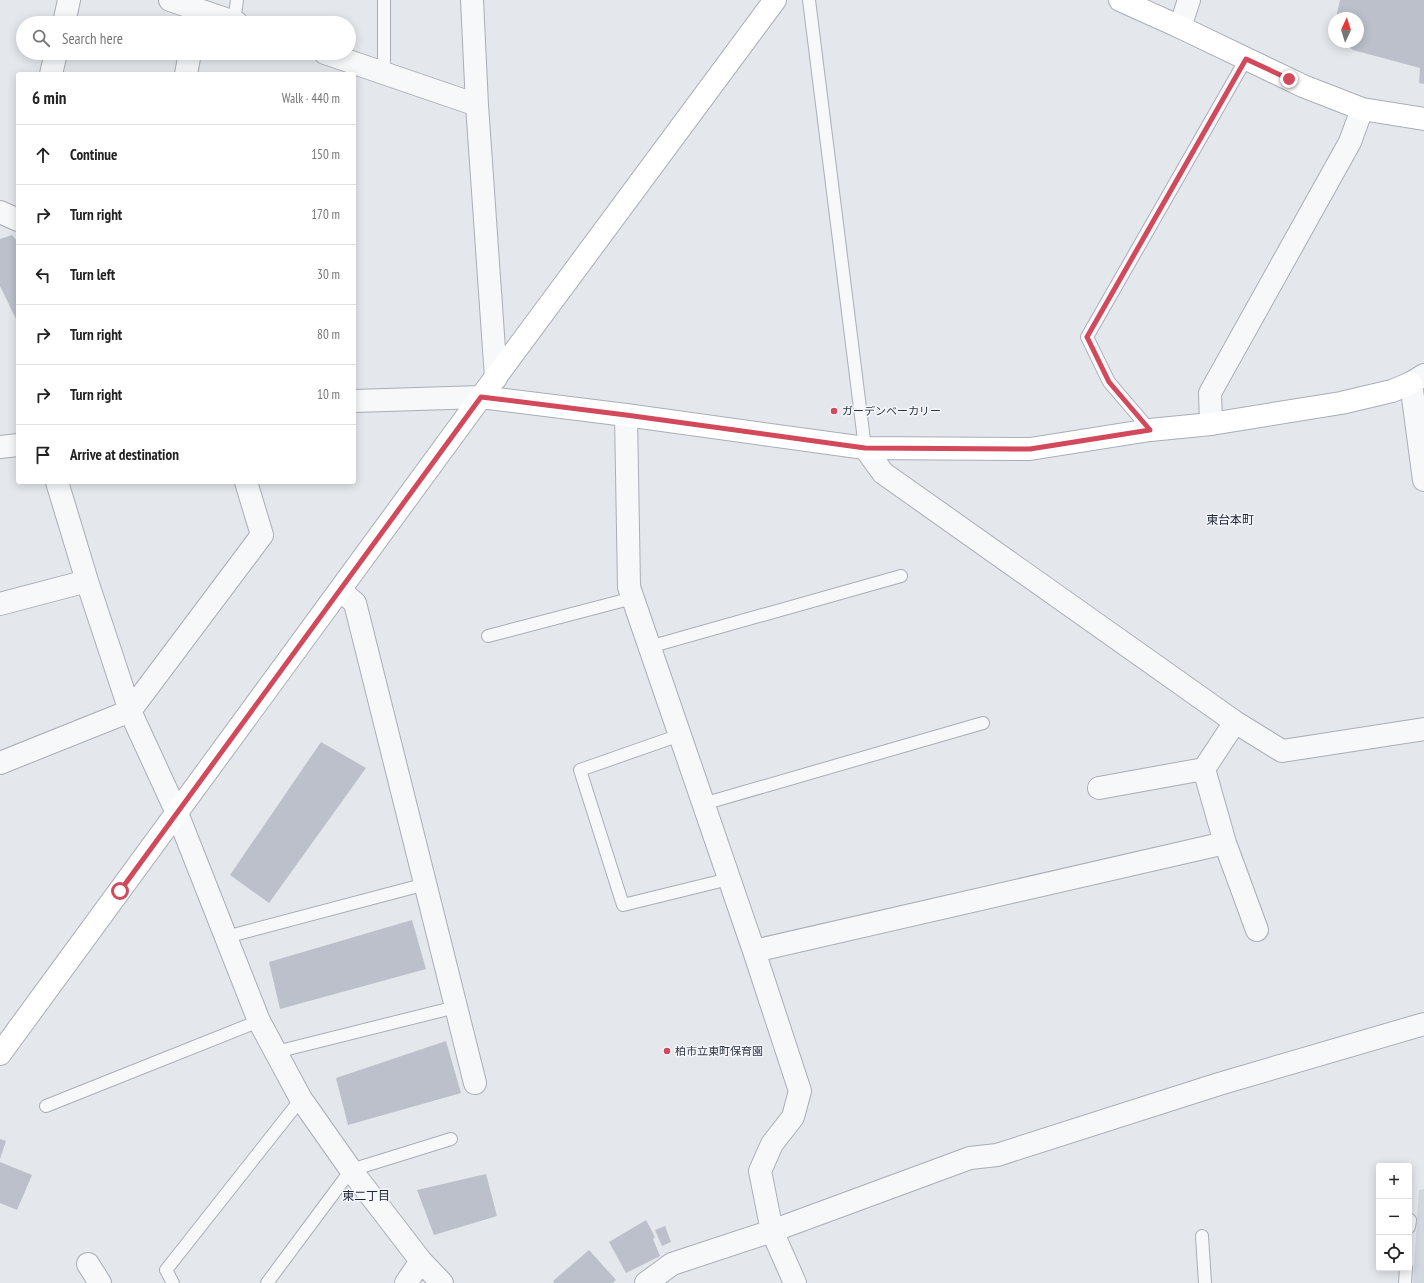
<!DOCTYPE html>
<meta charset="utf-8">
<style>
body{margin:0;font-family:"PT Sans Narrow","Noto Sans JP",sans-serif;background:#f6f6f6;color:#222}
.controls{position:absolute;right:12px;bottom:12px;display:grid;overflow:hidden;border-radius:4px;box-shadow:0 2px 10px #0003}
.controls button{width:36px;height:36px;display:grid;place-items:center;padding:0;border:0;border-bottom:1px solid #e0e0e0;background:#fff;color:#222;font:20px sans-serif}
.compass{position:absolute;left:1328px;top:12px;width:36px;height:36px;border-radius:50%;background:#fff;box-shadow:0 2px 10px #0003;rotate:4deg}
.stop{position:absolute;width:12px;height:12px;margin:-9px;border:3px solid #d1495b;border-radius:50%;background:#fff}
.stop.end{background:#d1495b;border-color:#fff;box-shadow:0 1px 4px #0008}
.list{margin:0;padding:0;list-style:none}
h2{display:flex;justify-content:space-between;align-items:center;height:52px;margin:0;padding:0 16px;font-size:17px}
h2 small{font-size:13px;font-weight:400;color:#767676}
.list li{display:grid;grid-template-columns:26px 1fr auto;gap:12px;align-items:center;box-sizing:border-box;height:60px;padding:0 16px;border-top:1px solid #e0e0e0}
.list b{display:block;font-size:15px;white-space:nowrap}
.list em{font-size:13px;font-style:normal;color:#767676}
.icon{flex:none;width:22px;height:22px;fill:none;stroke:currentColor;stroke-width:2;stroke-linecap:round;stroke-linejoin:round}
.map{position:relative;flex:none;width:1424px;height:1283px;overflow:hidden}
.search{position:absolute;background:#fff;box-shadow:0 2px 10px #0003;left:16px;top:16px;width:340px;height:44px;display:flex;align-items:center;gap:10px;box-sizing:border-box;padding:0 14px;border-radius:22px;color:#767676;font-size:15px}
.panel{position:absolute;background:#fff;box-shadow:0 2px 10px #0003;left:16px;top:72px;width:340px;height:412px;border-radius:4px}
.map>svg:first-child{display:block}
.built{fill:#d2d6de}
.building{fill:#bbc0ca}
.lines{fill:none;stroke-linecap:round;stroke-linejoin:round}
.lane-casing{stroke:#a9aeb7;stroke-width:14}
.street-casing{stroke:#a9aeb7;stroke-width:24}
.secondary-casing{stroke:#a9aeb7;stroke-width:24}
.lane{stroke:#f7f8fa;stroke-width:12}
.street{stroke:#f7f8fa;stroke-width:22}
.secondary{stroke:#fff;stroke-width:22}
.route{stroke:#d1495b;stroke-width:5}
.poi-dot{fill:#d1495b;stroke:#f4f6f9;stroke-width:1.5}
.labels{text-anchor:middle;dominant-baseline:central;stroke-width:3;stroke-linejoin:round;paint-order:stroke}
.poi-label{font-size:11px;fill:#2b3445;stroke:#f4f6f9;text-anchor:start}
.neighbourhood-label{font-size:12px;fill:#1d2536;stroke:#f4f6f9}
</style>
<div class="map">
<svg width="1424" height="1283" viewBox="0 0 1424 1283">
<rect width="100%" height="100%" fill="#e4e7ec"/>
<path class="built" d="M1424 1189V1283H1413L1419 1190Z"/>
<path class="building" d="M1340 0H1424V84L1419 83 1420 68 1353 50 1344 42H1358V18H1336Z
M12 235 18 242V323L0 286V239Z
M321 742 366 768 269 903 230 875Z
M412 920 426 969 280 1009 269 962Z
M446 1041 461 1093 348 1125 336 1078Z
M0 1139 6 1141 0 1159Z
M0 1162 32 1175 17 1210 0 1203Z
M486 1174 497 1216 434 1235 417 1190Z
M646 1220 655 1237 653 1239 660 1256 626 1273 609 1242Z
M665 1226 671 1242 662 1246 655 1230Z
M589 1250 616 1280 613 1283H554L553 1281Z"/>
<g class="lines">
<g class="lane-casing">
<path id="lane" d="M809 0 865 448
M234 22 237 0
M384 73V0
M1150 430 1109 382 1087 337 1246 59
M488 636 633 598
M649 647 901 576
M680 735 580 770 623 905 729 879
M703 804 983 723
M226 937 426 884
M276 1052 456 1007
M46 1106 259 1021
M1409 1227 1410 1220
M1202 1236 1205 1283
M173 1283 166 1270 301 1099
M267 1283 351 1170 451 1139
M1405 1283 1406 1268"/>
</g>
<g class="street-casing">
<path id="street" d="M170 0 237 23
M472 0 477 105 496 378
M64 23 69 0
M1180 27 1189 0
M325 53 477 105
M51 74 56 53
M186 74 190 53
M0 212 18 220
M1424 375 1411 383 1424 480
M354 401 481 397
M626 415 629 587 754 951 800 1091 793 1117 772 1144 760 1171 772 1231 795 1283
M1211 424 1210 393 1350 142 1362 109
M0 447 18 445
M865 448 883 473 1235 722 1282 751 1424 729
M57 482 87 581 130 711 177 813 259 1021 301 1099 351 1170 421 1261 442 1283
M341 591 355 603 475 1083
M0 604 87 581
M0 763 130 711 262 535 246 482
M1099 788 1204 769
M1225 843 1204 769 1235 722
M754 951 1225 843 1257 930
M88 1264 100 1283
M406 1283 421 1261
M646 1283 672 1264 772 1231 970 1158 997 1155 1219 1084 1424 1024"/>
</g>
<g class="secondary-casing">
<path id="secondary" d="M1120 0 1180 27 1303 86 1362 109 1424 119
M481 397 626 415 865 448 1030 449 1150 430 1211 424 1341 403 1392 391 1411 383
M0 1054 481 397 775 0"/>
</g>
<use href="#lane" class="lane"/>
<use href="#street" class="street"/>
<use href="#secondary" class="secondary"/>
</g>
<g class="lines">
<path class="route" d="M120 891 481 397 626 415 865 448 1030 449 1150 430 1109 382 1087 337 1246 59 1289 79"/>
</g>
<g class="poi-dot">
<circle cx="834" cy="411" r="4"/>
<circle cx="667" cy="1051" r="4"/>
</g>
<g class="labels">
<g class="poi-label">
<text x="842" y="411">ガーデンベーカリー</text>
<text x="675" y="1051">柏市立東町保育園</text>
</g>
<g class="neighbourhood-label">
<text x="1230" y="519">東台本町</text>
<text x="366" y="1195">東二丁目</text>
</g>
</g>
</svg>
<div class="controls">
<button>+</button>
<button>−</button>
<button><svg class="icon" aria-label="locate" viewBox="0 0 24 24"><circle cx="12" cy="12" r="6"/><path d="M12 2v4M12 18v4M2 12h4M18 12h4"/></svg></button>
</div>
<svg class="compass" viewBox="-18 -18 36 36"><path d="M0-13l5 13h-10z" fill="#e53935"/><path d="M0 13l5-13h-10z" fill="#767676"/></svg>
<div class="stop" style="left:120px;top:891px"></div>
<div class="stop end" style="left:1289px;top:79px"></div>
<div class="search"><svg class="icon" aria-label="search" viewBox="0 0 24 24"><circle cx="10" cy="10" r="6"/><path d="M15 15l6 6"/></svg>Search here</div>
<section class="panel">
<h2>6 min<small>Walk · 440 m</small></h2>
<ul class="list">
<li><svg class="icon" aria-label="ahead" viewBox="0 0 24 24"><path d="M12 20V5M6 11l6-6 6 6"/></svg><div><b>Continue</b></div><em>150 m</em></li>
<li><svg class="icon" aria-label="right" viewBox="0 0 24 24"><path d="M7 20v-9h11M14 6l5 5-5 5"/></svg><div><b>Turn right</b></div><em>170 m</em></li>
<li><svg class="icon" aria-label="left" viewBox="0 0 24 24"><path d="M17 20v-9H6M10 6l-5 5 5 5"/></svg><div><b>Turn left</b></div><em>30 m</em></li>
<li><svg class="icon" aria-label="right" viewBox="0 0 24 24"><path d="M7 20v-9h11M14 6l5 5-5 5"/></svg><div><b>Turn right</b></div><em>80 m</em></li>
<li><svg class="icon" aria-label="right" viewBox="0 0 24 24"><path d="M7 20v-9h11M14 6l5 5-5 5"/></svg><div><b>Turn right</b></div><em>10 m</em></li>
<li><svg class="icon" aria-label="arrive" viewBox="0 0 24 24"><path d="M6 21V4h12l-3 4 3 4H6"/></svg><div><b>Arrive at destination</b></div></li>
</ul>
</section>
</div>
